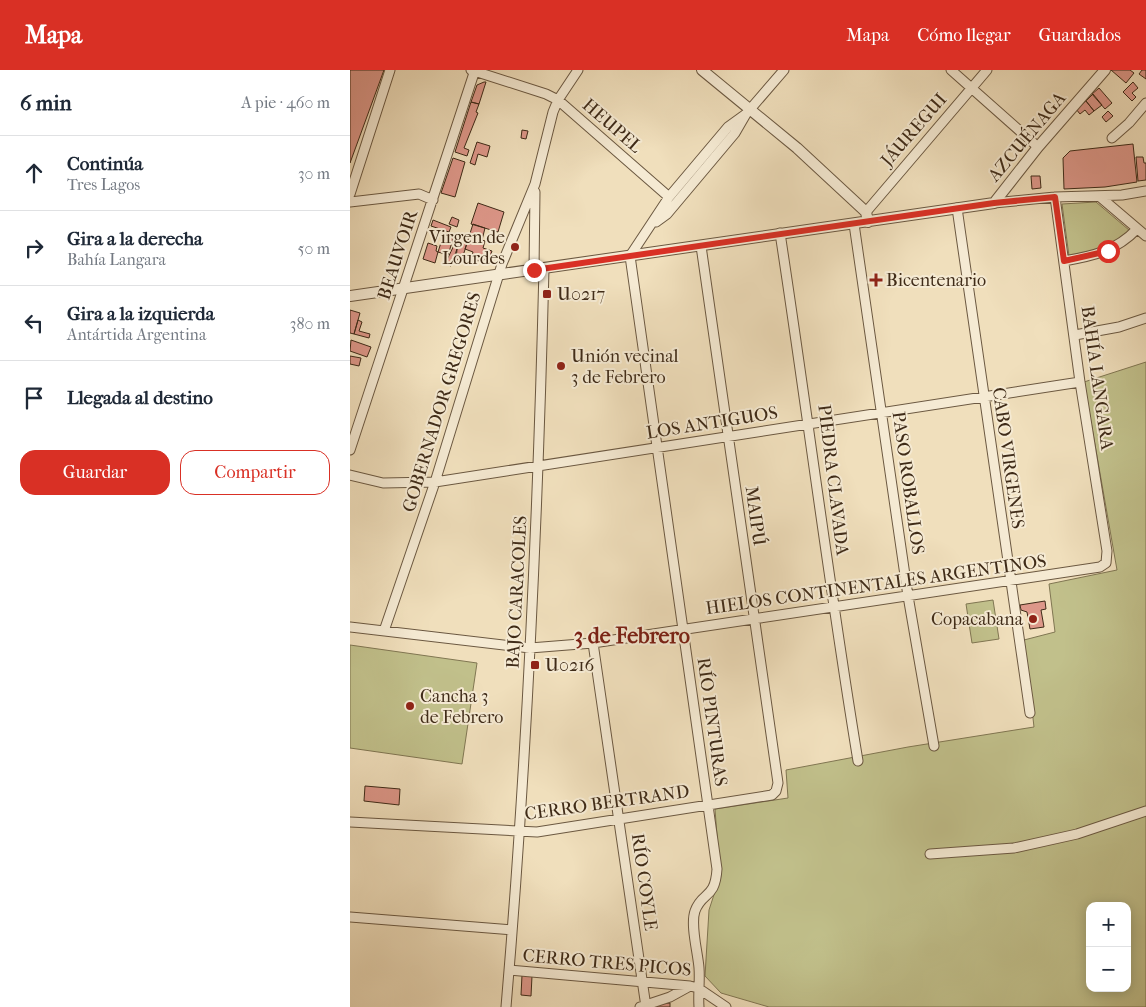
<!DOCTYPE html>
<html lang="es">
<meta charset="utf-8">
<style>
body{margin:0;font-family:"IM FELL French Canon",serif;background:#f6f6f7;color:#1f2937}
.controls{position:absolute;right:15px;bottom:15px;display:grid;overflow:hidden;border-radius:10px;box-shadow:0 2px 12px #0003}
.controls button{width:45px;height:45px;display:grid;place-items:center;padding:0;border:0;border-bottom:1px solid #e0e1e3;background:#fff;color:#1f2937;font:25px sans-serif}
.stop{position:absolute;width:15px;height:15px;margin:-11px;border:4px solid #d93025;border-radius:50%;background:#fff}
.stop.end{background:#d93025;border-color:#fff;box-shadow:0 1px 5px #0008}
.list{margin:0;padding:0;list-style:none}
h2{display:flex;justify-content:space-between;align-items:center;height:65px;margin:0;padding:0 20px;font-size:21px}
h2 small{font-size:16px;font-weight:400;color:#747a83}
.list li{display:grid;grid-template-columns:32px 1fr auto;gap:15px;align-items:center;box-sizing:border-box;height:75px;padding:0 20px;border-top:1px solid #e0e1e3}
.list b{display:block;font-size:19px;white-space:nowrap}
.list p{margin:0;font-size:16px;white-space:nowrap;color:#747a83}
.list em{font-size:16px;font-style:normal;color:#747a83}
.actions{display:flex;gap:10px;padding:15px 20px}
.actions a{flex:1;padding:11px 0;border:1px solid #d93025;border-radius:15px;text-align:center;font-size:18px;color:#d93025}
.actions .main{background:#d93025;color:#fff}
.icon{flex:none;width:28px;height:28px;fill:none;stroke:currentColor;stroke-width:2;stroke-linecap:round;stroke-linejoin:round}
.map{position:relative;flex:none;width:796px;height:937px;overflow:hidden}
header{display:flex;align-items:center;gap:30px;box-sizing:border-box;height:70px;padding:0 25px;background:#d93025;color:#fff}
header strong{font-size:24px}
nav{display:flex;gap:28px;margin-inline-start:auto;font-size:18px}
main{display:flex}
aside{flex:1;background:#fff}
.map>svg:first-child{display:block}
.green{fill:#c1c08b;stroke:#807652;fill-rule:evenodd}
.building{fill:#dd9789;stroke:#3f2b18}
.lines{fill:none;stroke-linecap:round;stroke-linejoin:round}
.minor-casing{stroke:#6b5841;stroke-width:11}
.tertiary-casing{stroke:#6b5841;stroke-width:12}
.minor{stroke:#f5ead3;stroke-width:9}
.tertiary{stroke:#f5ead3;stroke-width:10}
.route{stroke:#d93025;stroke-width:6}
.poi-dot{fill:#8f2418;stroke:#f5ead3;stroke-width:2}
.labels{text-anchor:middle;dominant-baseline:central;stroke-width:4;stroke-linejoin:round;paint-order:stroke}
.street-label{font-size:18px;fill:#3f2b18;stroke:#f5ead3}
.poi-label{font-size:18px;fill:#3f2b18;stroke:#f5ead3;text-anchor:start}
.district-label{font-size:22px;font-weight:bold;fill:#7a1f14;stroke:#f5ead3}
</style>
<header>
<strong>Mapa</strong>
<nav><a>Mapa</a><a>Cómo llegar</a><a>Guardados</a></nav>
</header>
<main>
<aside>
<h2>6 min<small>A pie · 460 m</small></h2>
<ul class="list">
<li><svg class="icon" aria-label="ahead" viewBox="0 0 24 24"><path d="M12 20V5M6 11l6-6 6 6"/></svg><div><b>Continúa</b><p>Tres Lagos</p></div><em>30 m</em></li>
<li><svg class="icon" aria-label="right" viewBox="0 0 24 24"><path d="M7 20v-9h11M14 6l5 5-5 5"/></svg><div><b>Gira a la derecha</b><p>Bahía Langara</p></div><em>50 m</em></li>
<li><svg class="icon" aria-label="left" viewBox="0 0 24 24"><path d="M17 20v-9H6M10 6l-5 5 5 5"/></svg><div><b>Gira a la izquierda</b><p>Antártida Argentina</p></div><em>380 m</em></li>
<li><svg class="icon" aria-label="arrive" viewBox="0 0 24 24"><path d="M6 21V4h12l-3 4 3 4H6"/></svg><div><b>Llegada al destino</b></div></li>
</ul>
<div class="actions"><a class="main">Guardar</a><a>Compartir</a></div>
</aside>
<div class="map">
<svg width="796" height="937" viewBox="0 0 796 937">
<rect width="100%" height="100%" fill="#f0dfbc"/>
<filter id="stains"><feTurbulence type="fractalNoise" baseFrequency=".004" numOctaves="4"/><feColorMatrix values="0 0 0 0 .2 0 0 0 0 .09 0 0 0 0 .02 0 0 0 .5 -.17"/></filter>
<radialGradient id="worn" r=".72"><stop offset=".6" stop-color="#630" stop-opacity="0"/><stop offset="1" stop-color="#630" stop-opacity=".3"/></radialGradient>
<path class="green" d="M746 132 779 160C763 177 742 182 719 186L712 134Z
M796 292V937H419L371 923 355 906 359 840 370 806 365 739 438 728 436 700 558 677 684 657 674 570 705 562 699 514 767 500 734 312ZM740 836H777V918H740Z
M643 530 649 569 622 573 616 534Z
M0 575 127 593 112 694 0 678Z"/>
<path class="building" d="M0 0H34L0 93Z
M761 0H780L784 3 776 13Z
M792 0H796V9L789 4Z
M134 12H136L129 34 121 32 127 15Z
M783 12 788 18 782 23 786 27 782 31 773 22Z
M749 18 762 33 755 39 742 24Z
M743 24 752 35 744 41 736 31Z
M736 31 744 41 739 45 735 40 730 44 726 39Z
M121 32 129 34 126 42 128 43 114 78 119 80 117 86 105 82Z
M758 41 763 46 756 52 752 47Z
M172 60 178 61 176 69 171 68Z
M127 72 140 76 137 87 128 84 125 95 120 93Z
M783 74 787 112 755 117 714 119 713 88 720 81Z
M786 87H793L794 93H796V110L788 111Z
M103 88 115 92 105 127 91 123Z
M681 106H690L691 118 682 119Z
M128 133 154 142 148 162 121 154Z
M102 147 109 150 107 157 99 154Z
M83 150 101 157 99 162 81 156Z
M123 154 135 158 132 170 135 171 133 178 142 181 139 189 120 192 123 182 115 179Z
M94 163 104 166 98 185 88 182Z
M112 165 119 167 112 189 106 190 107 179 101 196 95 194 106 171 110 172Z
M78 173 87 176 86 181 88 182 85 193 73 189Z
M0 240 10 243 4 264 0 263Z
M8 250 12 252 9 261 20 264 19 268 4 264Z
M1 270 21 277 17 287 0 281Z
M0 286 11 288 9 296 0 294Z
M695 531 696 539 691 540 694 557 680 559 677 542 671 540 670 535Z
M15 716 50 719 49 735 14 731Z
M172 905 182 906 181 926 171 925Z
M320 933V937H307V934Z"/>
<g class="lines">
<g class="minor-casing">
<path id="minor" d="M121 0 196 24 208 30 319 127
M601 0 688 77
M762 68 779 53 796 33
M0 124 40 0
M749 126 796 166
M0 132 69 124 83 130
M644 133 705 127 772 125 796 121
M607 138 680 643
M516 142 637 0
M306 152 317 144 385 63 396 44 434 0
M504 154 558 526 584 676
M430 163C457 339 479 516 508 691
M714 191C743 186 766 181 787 159
M184 200 185 122
M725 265 769 257 796 248
M0 380 125 0
M0 405 33 413 85 412 730 312
M0 557 180 578 243 573 750 497 756 493 757 481 730 312 705 127
M34 561 85 412 152 194 185 114 203 42 208 30 228 0
M243 573 296 937
M0 752 187 762 422 725 426 721 428 713 351 176
M580 784 664 778 727 764 796 741
M0 847 162 860
M159 900 340 916 348 918 376 937
M156 937C177 691 188 445 194 198
M290 937 320 927 340 916
M349 937C348 924 350 911 349 898 348 883 340 855 345 841 352 821 365 830 367 799L280 186 319 127 378 57 396 44"/>
</g>
<g class="tertiary-casing">
<path id="tertiary" d="M352 0 447 78 516 142 518 152
M0 226 644 133 688 77 755 0"/>
</g>
<use href="#minor" class="minor"/>
<use href="#tertiary" class="tertiary"/>
</g>
<g class="lines">
<path class="route" d="M184 200 644 133 705 127 714 191 758 181"/>
</g>
<g class="poi-dot">
<circle cx="165" cy="177" r="5"/>
<path d="M523.5 202.5h5v5h5v5h-5v5h-5v-5h-5v-5h5z"/>
<rect x="192" y="219" width="10" height="10" rx="2.5"/>
<circle cx="211" cy="296" r="5"/>
<circle cx="683" cy="549" r="5"/>
<rect x="180" y="590" width="10" height="10" rx="2.5"/>
<circle cx="60" cy="636" r="5"/>
</g>
<g class="labels">
<g class="street-label">
<text transform="translate(262 56) rotate(41)">HEUPEL</text>
<text transform="translate(564 60) rotate(-49)">JÁUREGUI</text>
<text transform="translate(677 67) rotate(-50)">AZCUÉNAGA</text>
<text transform="translate(48 185) rotate(-72)">BEAUVOIR</text>
<text transform="translate(747 308) rotate(82)">BAHÍA LANGARA</text>
<text transform="translate(92 332) rotate(-73)">GOBERNADOR GREGORES</text>
<text transform="translate(362 353) rotate(-9)">LOS ANTIGUOS</text>
<text transform="translate(658 388) rotate(82)">CABO VIRGENES</text>
<text transform="translate(483 410) rotate(83)">PIEDRA CLAVADA</text>
<text transform="translate(558 413) rotate(82)">PASO ROBALLOS</text>
<text transform="translate(405 446) rotate(82)">MAIPÚ</text>
<text transform="translate(526 515) rotate(-8)">HIELOS CONTINENTALES ARGENTINOS</text>
<text transform="translate(167 522) rotate(-87)">BAJO CARACOLES</text>
<text transform="translate(362 652) rotate(82)">RÍO PINTURAS</text>
<text transform="translate(257 733) rotate(-8)">CERRO BERTRAND</text>
<text transform="translate(294 812) rotate(82)">RÍO COYLE</text>
<text transform="translate(257 893) rotate(5)">CERRO TRES PICOS</text>
</g>
<g class="poi-label">
<text x="155" y="167" text-anchor="end">Virgen de<tspan x="155" dy="21">Lourdes</tspan></text>
<text x="536" y="210">Bicentenario</text>
<text x="207" y="224">U0217</text>
<text x="221" y="286">Unión vecinal<tspan x="221" dy="21">3 de Febrero</tspan></text>
<text x="673" y="549" text-anchor="end">Copacabana</text>
<text x="195" y="595">U0216</text>
<text x="70" y="626">Cancha 3<tspan x="70" dy="21">de Febrero</tspan></text>
</g>
<g class="district-label">
<text x="282" y="566">3 de Febrero</text>
</g>
</g>
<rect width="100%" height="100%" filter="url(#stains)"/>
<rect width="100%" height="100%" fill="url(#worn)"/>
</svg>
<div class="controls">
<button>+</button>
<button>−</button>
</div>
<div class="stop" style="left:758px;top:181px"></div>
<div class="stop end" style="left:184px;top:200px"></div>
</div>
</main>
